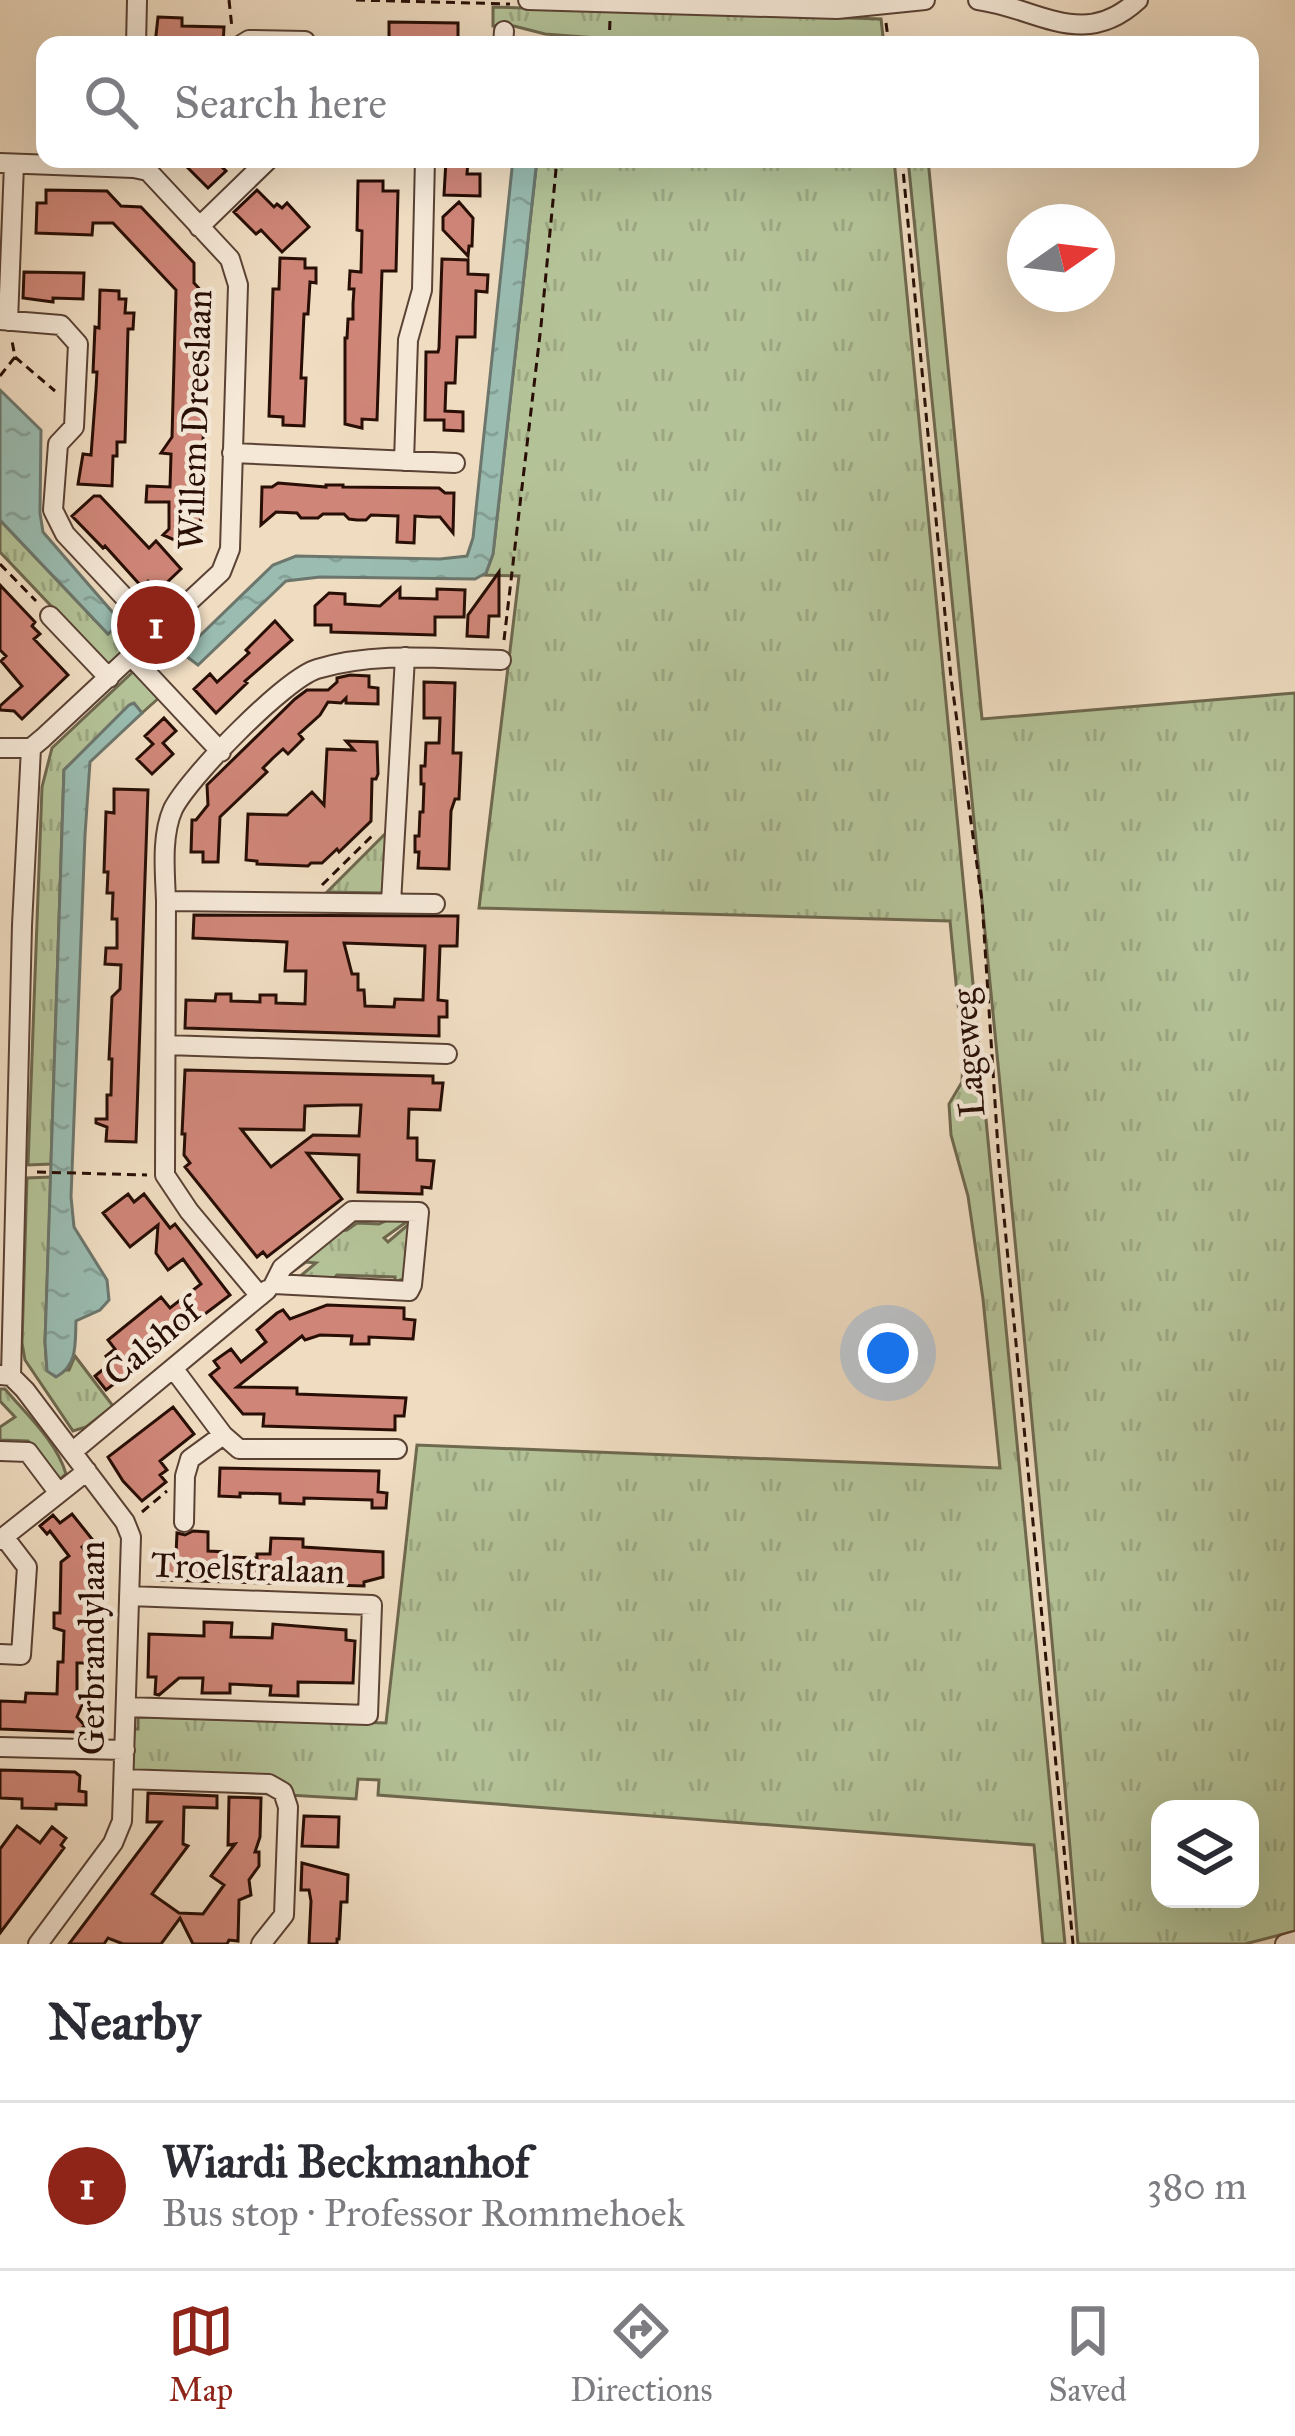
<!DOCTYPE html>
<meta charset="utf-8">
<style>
body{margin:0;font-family:"IM FELL Great Primer",serif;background:#f2f2f3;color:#2b2b33}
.controls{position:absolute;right:36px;bottom:36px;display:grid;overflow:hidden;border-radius:24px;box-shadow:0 12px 48px #0002}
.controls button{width:108px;height:108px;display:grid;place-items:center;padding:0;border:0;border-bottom:3px solid #e1e1e2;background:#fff;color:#2b2b33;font:60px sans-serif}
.compass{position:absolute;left:1007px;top:204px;width:108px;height:108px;border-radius:50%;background:#fff;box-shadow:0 12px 48px #0002;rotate:76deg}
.you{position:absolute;left:888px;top:1353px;width:42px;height:42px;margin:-30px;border:9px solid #fff;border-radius:50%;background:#1a73e8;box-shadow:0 0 0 18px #1a73e833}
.badge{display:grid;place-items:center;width:78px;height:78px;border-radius:50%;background:#8f2418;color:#fff;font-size:39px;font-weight:700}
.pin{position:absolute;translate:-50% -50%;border:6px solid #fff;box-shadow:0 3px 12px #0006}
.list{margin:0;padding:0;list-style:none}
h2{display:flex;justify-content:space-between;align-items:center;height:156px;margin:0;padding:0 48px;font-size:51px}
h2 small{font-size:39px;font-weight:400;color:#7c7c81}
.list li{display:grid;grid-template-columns:78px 1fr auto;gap:36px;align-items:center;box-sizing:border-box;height:168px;padding:0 48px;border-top:3px solid #e1e1e2}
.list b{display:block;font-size:45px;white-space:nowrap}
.list p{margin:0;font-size:39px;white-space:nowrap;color:#7c7c81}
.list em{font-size:39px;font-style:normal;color:#7c7c81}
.icon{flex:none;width:66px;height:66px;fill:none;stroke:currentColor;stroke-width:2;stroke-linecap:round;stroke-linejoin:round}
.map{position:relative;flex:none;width:1295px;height:1944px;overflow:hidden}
.search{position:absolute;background:#fff;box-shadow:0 12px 48px #0002;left:36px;right:36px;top:36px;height:132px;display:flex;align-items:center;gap:30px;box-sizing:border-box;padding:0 42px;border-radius:24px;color:#7c7c81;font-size:45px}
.sheet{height:324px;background:#fff}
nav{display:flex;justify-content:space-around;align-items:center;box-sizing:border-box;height:168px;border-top:3px solid #e1e1e2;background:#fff;font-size:33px;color:#7c7c81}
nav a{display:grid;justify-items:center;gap:6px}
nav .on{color:#8f2418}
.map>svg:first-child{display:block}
.grass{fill:url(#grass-tufts);stroke:#6e684e;stroke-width:3;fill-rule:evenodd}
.water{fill:url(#water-ripples);stroke:#6c766c;stroke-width:3}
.building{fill:#cf8678;stroke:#280e05;stroke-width:3;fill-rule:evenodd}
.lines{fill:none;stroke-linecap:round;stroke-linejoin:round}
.minor-casing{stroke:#5a4234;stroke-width:22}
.path{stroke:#280e05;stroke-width:3;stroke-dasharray:9 6;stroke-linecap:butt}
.minor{stroke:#f5e8d7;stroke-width:18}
.labels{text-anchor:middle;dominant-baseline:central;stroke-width:9;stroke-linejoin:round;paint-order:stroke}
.street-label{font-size:36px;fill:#280e05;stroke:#f5e8d7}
</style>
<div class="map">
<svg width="1295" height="1944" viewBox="0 0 1295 1944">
<defs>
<pattern id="grass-tufts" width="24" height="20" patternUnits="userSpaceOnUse" patternTransform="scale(3)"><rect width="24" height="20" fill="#b4c297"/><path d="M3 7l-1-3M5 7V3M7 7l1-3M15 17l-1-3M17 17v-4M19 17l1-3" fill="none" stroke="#9ba681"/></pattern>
<pattern id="water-ripples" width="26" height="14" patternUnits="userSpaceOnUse" patternTransform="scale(3)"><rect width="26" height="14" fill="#9abcb1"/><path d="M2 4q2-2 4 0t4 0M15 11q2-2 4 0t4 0" fill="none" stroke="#85a097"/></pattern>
</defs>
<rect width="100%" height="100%" fill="#efdcc1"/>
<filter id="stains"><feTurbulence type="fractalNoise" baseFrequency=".00167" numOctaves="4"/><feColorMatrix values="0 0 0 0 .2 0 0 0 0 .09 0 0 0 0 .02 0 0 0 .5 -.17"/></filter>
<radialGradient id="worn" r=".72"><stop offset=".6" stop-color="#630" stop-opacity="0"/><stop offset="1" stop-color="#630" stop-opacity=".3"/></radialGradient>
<path class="grass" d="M493 7 881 19 884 45H595L598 38 545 34 514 26H493Z
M537 159H894L1065 1944H1043L1034 1845 378 1795 379 1780 358 1779 356 1799 132 1786 134 1729H138V1717L386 1723 417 1445 1000 1468 983 1299 968 1196 951 1135 949 1104 962 1082 963 1055 950 921 479 908 519 576 481 575 486 573 493 554Z
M908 159H928L982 719 1295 693V1931L1245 1944H1078C1029 1348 967 754 908 159ZM1160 1809H1250V1899H1160Z
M0 520 108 634 121 622 137 626 140 629 139 634 109 667 0 552Z
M136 669 161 696 142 713 134 704 64 770 51 1164 28 1165 42 787 52 748Z
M390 829 385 893 327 892Z
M51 1177 45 1342 47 1370H69L75 1356 113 1406 86 1427 73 1431 25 1360 22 1343 27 1178Z
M394 1217 409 1220 384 1238 388 1242 409 1224 406 1278 395 1282V1277L337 1275 332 1280 298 1278 316 1263 306 1262 292 1272V1266L339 1231 347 1230 357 1223 379 1224Z
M0 1389H5C26 1414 57 1442 66 1474L58 1481 28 1441 0 1440V1427L15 1417 0 1401Z"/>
<path class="water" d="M513 159H537L493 554 486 573 475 579 320 577 286 581 198 665 182 653 273 565 296 556 440 559 467 556 473 538Z
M0 390 41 430 40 513 43 532 121 622 108 634 0 520Z
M134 703 142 713 90 762 85 835 71 1197 74 1227 107 1280 109 1300 100 1310 76 1321C75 1344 78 1365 56 1377L47 1371 45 1342 64 770 129 705Z"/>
<path class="building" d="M158 17 182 18V26L224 27 223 45 155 44Z
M389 22 458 23V45H389Z
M179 159H214L226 171 208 188Z
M446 160 468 161 467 174H480V196L444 195Z
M358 181H383V191H398L396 271H382L377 420 362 419V428L345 424V338H347L348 319H353V304L354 289H349L350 271 361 272 362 231 357 230Z
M46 190 107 191 121 206 141 207 194 263V283L208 298 207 318 200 537H195L186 545 163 535 169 529V502H146L147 486 170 487 171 454 161 453 172 437 176 290 113 223H93L92 235 36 233 37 203H46Z
M257 190 274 207 277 204 282 208 287 203 309 227 282 252 261 230 256 234 234 212Z
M459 202 473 218 472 246H469L468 256 443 230V217Z
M280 258 305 259V268H316V283L310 282 308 314H304L301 378H306L304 426 283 425V417L269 416 273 289H279Z
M442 259 468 260V274L488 275 487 292 476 291 475 337H457L455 383H446L445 411 463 412V431L444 430V420H425L426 352H438L439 348Z
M24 272 84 273 83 299 53 298V302L23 298Z
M100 290 119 291V299H126L125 313H134L133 329H128L125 442H117V456H113L112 486 78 484 83 454 91 455 96 389 97 372H93L95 327 99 328Z
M278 483 326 487V485H343V487L439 488 445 493H454L453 533 440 517H429L415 516 414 543 397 542 398 516 371 515 366 520H357L349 519 344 514H323L318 518H301L297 513 276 512 261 525 262 487H272Z
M94 496H100L149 548 156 541 181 569 158 591 148 581 142 587 105 546 103 548 72 516Z
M499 572V616H489L488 637 467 636 468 615Z
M0 585 35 622 32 626 40 634 34 639 68 675 22 719 14 711 0 710V706L22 686 1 661 6 656 0 650Z
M400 588V598L437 599V589L465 590 464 617H435V635L331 632V625H315V606L329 593 345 594V604L380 606Z
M275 621 292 640 245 681 247 683 216 713 194 689 210 674 217 682 249 653 246 650Z
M350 675 369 676V687L378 688V704L346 703V698L341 703 328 702 320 715 299 734 303 739 288 754 283 749 273 758 263 768 267 772 220 817 218 862H203V852H191L192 820H196L208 805 207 785 295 699 307 690H328L337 682V678Z
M424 682 455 683 453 753H461L459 799H455L451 811 449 869 418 868 419 852H415V836H419L420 812H423L424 784H421V766H425L426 743H439L440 718H424Z
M164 718 176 731 163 743 173 754 152 774 137 759 153 744 145 736Z
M346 741 377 742 378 774 376 779H372L371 821 339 852 337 849 322 863H311L308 866 257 864V861L246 860 248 814 287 815 312 792 324 805 327 749 354 750Z
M114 789 148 790 136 1142 106 1141 107 1127 96 1123V1119H107V1095H111L112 1059H109L112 997 120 989 121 965 105 964 106 948H117V919H112L113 893H107L108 872H104L106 812 114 813Z
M194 915 458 916 457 946H440L438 1000 447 1001V1017H439V1036L185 1028 186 1000 215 1001 216 994H231V1001L260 1002V995H276V1003L305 1004 306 971H285L287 942 193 938ZM344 943 425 946 423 1000 395 999 394 1007 365 1006 364 990H358V974H352Z
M185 1070 433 1076V1083H443L440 1110 409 1109 408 1138H417V1160L434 1161 431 1188 422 1187V1194L358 1192 359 1155 307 1153 342 1199 267 1257 263 1252 257 1257 185 1167 190 1163 184 1155 185 1134H182ZM341 1105H361L359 1136 313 1135 271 1167 241 1129 304 1130 305 1106Z
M128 1194 134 1202 144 1194 170 1228 175 1224 230 1295 201 1317 196 1311 174 1329 179 1335 163 1347 157 1339 133 1357 139 1365 106 1390 95 1376 111 1363 106 1356 115 1349 108 1340 161 1297 170 1308 201 1284 183 1259 168 1270 156 1253 158 1225 130 1247 103 1213Z
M327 1305 404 1308V1319L415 1320 413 1339 369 1337V1344H351L352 1336 320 1335 305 1340 302 1336 237 1387 297 1388V1394L406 1398 404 1416H395V1430L263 1426 264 1414H243L210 1375 219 1368 214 1361 231 1349 241 1362 266 1342 257 1330 277 1313 283 1310 290 1319Z
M173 1407 194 1434 160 1461 167 1470 160 1475 166 1482 142 1501 123 1481 108 1457Z
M220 1468 379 1471 378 1492 387 1493 386 1508H372V1500L304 1498V1504L280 1503V1494L240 1493V1497L219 1496Z
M72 1514 92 1539 82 1547 91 1559 90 1581H93L90 1663H77V1699L82 1705 77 1717 85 1726 76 1732 0 1729V1701L25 1702 26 1693 57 1694 58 1662H63L64 1631 54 1628V1613H60L61 1562 69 1556 50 1531 47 1534 40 1526 53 1515 60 1523Z
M193 1531 208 1532V1551L228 1552V1557L257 1558V1554H270L271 1538 303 1539V1547L383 1552V1577L364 1582V1586L162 1580V1554L176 1555 177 1533 185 1535Z
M204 1622 232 1623 231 1637 272 1638 273 1624 346 1630V1640L355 1641 353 1683 298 1682V1696L270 1695 271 1686 230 1684V1693H202L203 1678H179L159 1695 155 1694 156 1677H148L149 1634 204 1636Z
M0 1770 75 1772 80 1776 79 1791 86 1792V1805L56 1804V1809L22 1808V1799L0 1798Z
M148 1793 217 1796V1808L184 1807 183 1844 188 1846 152 1894 179 1913 203 1914 224 1885 211 1876 235 1844 228 1845 229 1797 261 1798 260 1837 255 1852H259V1866L249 1880 251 1895 239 1900 238 1941 229 1940 227 1944H193L180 1918 161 1944H123L108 1938 104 1944H69L161 1822H147Z
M304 1816 339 1817 338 1847 302 1846Z
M17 1826 40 1843 52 1827 66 1838 61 1845 64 1848 0 1933V1849Z
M302 1863 348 1875 347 1902H341L339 1939H337V1944H309L311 1901 309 1890H301Z"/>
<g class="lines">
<g class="minor-casing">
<path id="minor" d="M528 0 837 9 925 0
M978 0C1038 8 1083 51 1138 0
M136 45 137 0
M241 45 249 40 305 41
M503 45 504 31
M0 163 134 168 148 171 230 259 238 285 230 549 221 572 43 738 31 748H0
M199 227 269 159
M0 320 61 325 78 344 74 427 58 444 53 510 65 534 157 632
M8 321 14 164
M232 453 455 463
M404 461 408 340 422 290 425 159
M50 616 109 678
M132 657 221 752
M166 901 165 1175 189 1211 260 1296
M391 903 405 657
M435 904 166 901C165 872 161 836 173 809 189 777 285 679 317 669 377 651 441 659 501 660
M166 1045 447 1054
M352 1211 419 1212 412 1285 409 1291 274 1284 282 1268Z
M173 1368 223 1435 239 1449H397
M0 1375 11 1376 25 1390 125 1522 131 1537 122 1821 113 1843 38 1944
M11 1376 22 925 31 748
M0 1451 28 1452 58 1492
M72 1452 267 1290
M184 1522 185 1476 190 1459 223 1435
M0 1540 87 1471
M0 1654 21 1655 27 1567 4 1537
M126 1707 368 1715 372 1605 129 1596
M0 1747 125 1750
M124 1779 269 1784 283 1792 288 1807 284 1915 261 1944
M1285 1944 1295 1941"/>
</g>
<path class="path" d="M229 0 232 28
M356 0 510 4
M886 23 889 45
M609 45 610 20
M902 159 951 678 982 901 999 1164 1073 1944
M15 357 55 391
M0 376 15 357 12 341
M0 564 36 601
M504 640 541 326 557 159
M322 885 375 833
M37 1172 147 1175
M142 1512 167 1491"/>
<use href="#minor" class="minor"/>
</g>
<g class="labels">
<g class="street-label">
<text transform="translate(195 420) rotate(-88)">Willem Dreeslaan</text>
<text transform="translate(968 1053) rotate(-94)">Lageweg</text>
<text transform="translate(152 1342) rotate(-40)">Calshof</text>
<text transform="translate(248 1568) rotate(2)">Troelstralaan</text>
<text transform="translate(92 1648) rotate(-90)">Gerbrandylaan</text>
</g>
</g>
<rect width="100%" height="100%" filter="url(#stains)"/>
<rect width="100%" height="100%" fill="url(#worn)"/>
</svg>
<div class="controls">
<button><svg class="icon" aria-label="layers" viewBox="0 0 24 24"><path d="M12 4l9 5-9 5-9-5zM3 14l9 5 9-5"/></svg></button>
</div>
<svg class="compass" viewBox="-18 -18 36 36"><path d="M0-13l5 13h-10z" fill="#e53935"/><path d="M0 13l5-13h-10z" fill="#7c7c81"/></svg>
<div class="you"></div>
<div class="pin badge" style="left:156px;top:625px">1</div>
<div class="search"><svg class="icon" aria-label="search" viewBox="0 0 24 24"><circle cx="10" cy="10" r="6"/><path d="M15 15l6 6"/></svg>Search here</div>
</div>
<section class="sheet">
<h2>Nearby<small></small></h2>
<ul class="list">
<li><span class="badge">1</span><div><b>Wiardi Beckmanhof</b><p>Bus stop · Professor Rommehoek</p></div><em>380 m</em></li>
</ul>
</section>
<nav>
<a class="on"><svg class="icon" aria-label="map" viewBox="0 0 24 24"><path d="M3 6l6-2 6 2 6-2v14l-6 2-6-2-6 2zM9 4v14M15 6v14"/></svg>Map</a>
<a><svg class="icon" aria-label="directions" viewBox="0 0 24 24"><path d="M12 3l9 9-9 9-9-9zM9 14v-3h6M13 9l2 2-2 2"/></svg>Directions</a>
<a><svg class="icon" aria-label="saved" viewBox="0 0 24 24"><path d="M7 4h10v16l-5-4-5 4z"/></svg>Saved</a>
</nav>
